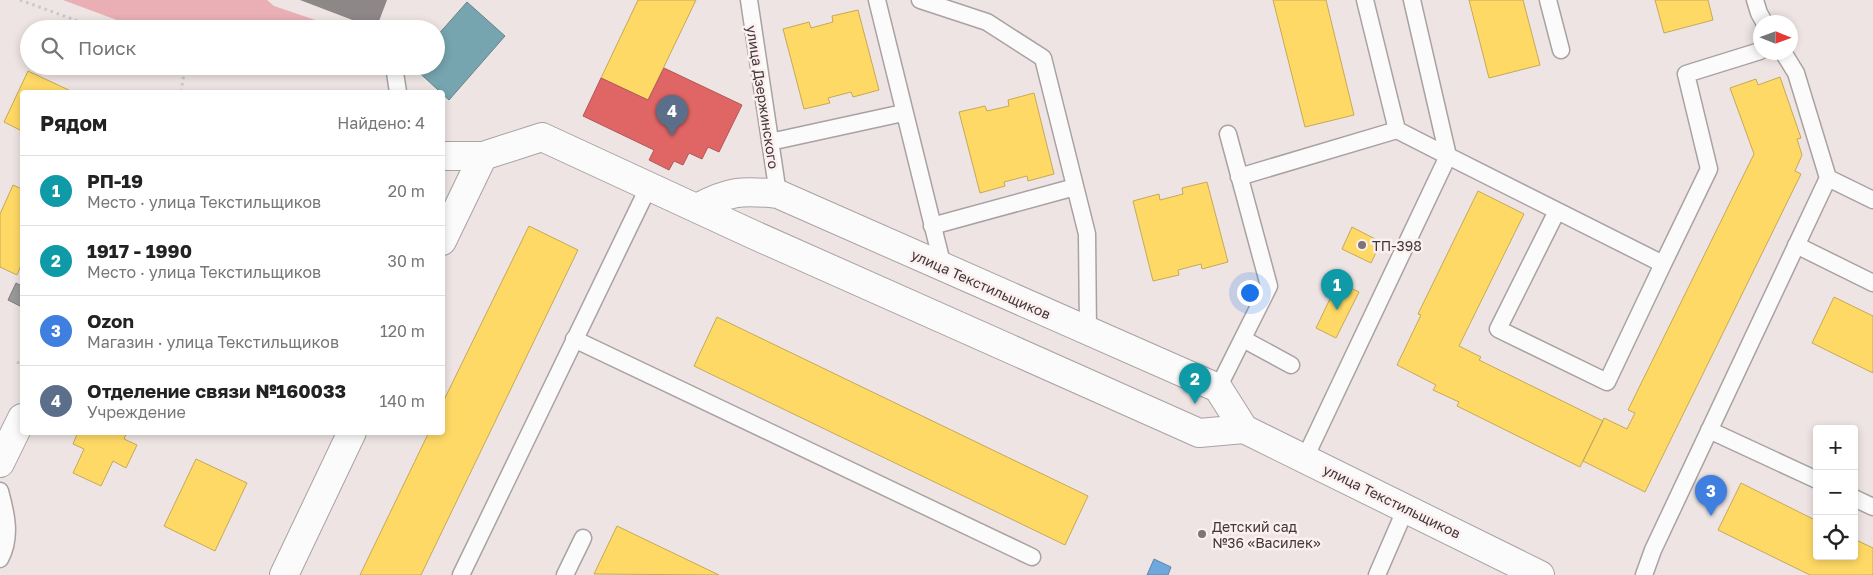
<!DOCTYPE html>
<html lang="ru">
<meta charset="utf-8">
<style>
body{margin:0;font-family:"Golos Text",sans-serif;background:#f6f6f6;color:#222}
.controls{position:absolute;right:15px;bottom:15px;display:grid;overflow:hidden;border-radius:5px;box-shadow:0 2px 8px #0003}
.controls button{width:45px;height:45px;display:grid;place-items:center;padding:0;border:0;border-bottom:1px solid #e0e0e0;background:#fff;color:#222;font:25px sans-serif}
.compass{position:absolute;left:1753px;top:15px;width:45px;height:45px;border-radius:50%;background:#fff;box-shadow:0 2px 8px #0003;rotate:91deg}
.you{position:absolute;left:1249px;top:292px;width:18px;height:18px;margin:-12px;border:4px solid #fff;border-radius:50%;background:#1a73e8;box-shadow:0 0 0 8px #1a73e833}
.badge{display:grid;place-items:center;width:32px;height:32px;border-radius:50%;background:#7c7475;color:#fff;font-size:16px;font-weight:700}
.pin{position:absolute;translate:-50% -41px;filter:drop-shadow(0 1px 2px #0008)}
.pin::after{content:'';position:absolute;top:26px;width:18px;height:15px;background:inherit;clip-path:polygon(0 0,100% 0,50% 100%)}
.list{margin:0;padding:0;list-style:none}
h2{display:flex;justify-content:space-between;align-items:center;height:65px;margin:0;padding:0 20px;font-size:21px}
h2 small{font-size:16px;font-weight:400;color:#767676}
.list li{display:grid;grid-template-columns:32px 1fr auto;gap:15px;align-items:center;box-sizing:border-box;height:70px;padding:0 20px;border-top:1px solid #e0e0e0}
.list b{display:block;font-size:19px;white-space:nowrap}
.list p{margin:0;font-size:16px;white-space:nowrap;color:#767676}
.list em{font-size:16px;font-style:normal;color:#767676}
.icon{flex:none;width:28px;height:28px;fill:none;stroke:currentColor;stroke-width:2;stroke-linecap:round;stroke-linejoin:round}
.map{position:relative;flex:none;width:1873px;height:575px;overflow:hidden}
.search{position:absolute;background:#fff;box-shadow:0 2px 8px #0003;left:20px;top:20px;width:425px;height:55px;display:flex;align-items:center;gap:12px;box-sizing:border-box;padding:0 18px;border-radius:28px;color:#767676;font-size:19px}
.panel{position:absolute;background:#fff;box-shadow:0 2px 8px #0003;left:20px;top:90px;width:425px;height:345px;border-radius:5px}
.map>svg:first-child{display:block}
.forest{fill:#e9afb4}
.homes{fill:#ffd966;stroke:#c5a958}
.shops{fill:#e06666;stroke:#b05858}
.schools{fill:#6fa8dc;stroke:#6186ab}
.public{fill:#76a5af;stroke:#66848c}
.industry{fill:#999;stroke:#7e7c7c}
.building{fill:#8e8787}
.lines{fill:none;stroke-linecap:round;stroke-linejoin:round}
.lane-casing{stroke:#a9a1a2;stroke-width:19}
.street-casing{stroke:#a9a1a2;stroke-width:30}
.path{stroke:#cac7c7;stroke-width:3;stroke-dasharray:2.5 4;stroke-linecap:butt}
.lane{stroke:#fcfbfb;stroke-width:16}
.street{stroke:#fcfbfb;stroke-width:28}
.poi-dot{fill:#7c7475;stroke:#fdefef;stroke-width:2}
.labels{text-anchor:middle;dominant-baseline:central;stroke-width:5;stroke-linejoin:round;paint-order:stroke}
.street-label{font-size:14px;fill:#3f3839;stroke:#fdefef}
.poi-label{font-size:14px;fill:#3f3839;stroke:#fdefef;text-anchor:start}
</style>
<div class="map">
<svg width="1873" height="575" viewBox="0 0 1873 575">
<rect width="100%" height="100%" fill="#eee4e4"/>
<path class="forest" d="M63 0H267L274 6 342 29H141Z"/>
<path class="homes" d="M638 0H696L648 100 601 78Z
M1273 0H1326L1354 115 1305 127Z
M1469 0H1523L1540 65 1489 78Z
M1655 0H1708L1713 20 1664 33Z
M858 10 879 90 853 97 851 92 828 98 830 103 804 109 783 29 809 22 811 28 833 22 832 16Z
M28 71 73 92H22V131L4 122Z
M1780 77 1801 138 1797 139 1802 155 1795 171 1801 174 1645 492 1583 461 1604 418 1627 429 1635 413 1628 410 1754 154 1730 88 1756 79 1758 85Z
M1034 93 1054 174 1028 181 1027 176 1004 182 1005 186 980 193 959 112 985 106 987 111 1009 106 1008 100Z
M1207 182 1228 262 1202 269 1201 264 1178 270 1179 275 1153 281 1133 201 1159 194 1160 200 1183 194 1182 188Z
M13 185 22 189V263L17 275 0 267V214Z
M1478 191 1524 214 1459 346 1481 357 1479 360 1603 421 1580 467 1457 406 1459 402 1433 390 1436 385 1397 365 1421 315 1418 314Z
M529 226 578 250 421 575H360L429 432H442V404Z
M1352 227 1381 242 1371 263 1342 249Z
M1338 282 1359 292 1336 338 1316 328Z
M1834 297 1873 316V373L1812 343Z
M717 317 1088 496 1065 545 694 366Z
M78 432H127L124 439 137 445 126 468 113 461 101 486 73 473 84 449 73 444Z
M196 459 247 483 215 551 164 526Z
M1741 483 1817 521V556H1854V539L1873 548V575H1810L1718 530Z
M617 526 719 575 594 574Z"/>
<path class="shops" d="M664 68 742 105 719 152 708 147 702 159 689 153 683 165 674 161 669 170 649 160 654 150 583 116 601 78 648 100Z"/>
<path class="schools" d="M1154 559 1171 567 1168 575H1147Z"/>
<path class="public" d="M467 2 505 36 449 100 412 66H436V37Z"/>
<path class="industry" d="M16 283 22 286V307L8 300Z"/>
<path class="building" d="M300 0H387L376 29Z"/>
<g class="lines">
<g class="lane-casing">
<path id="lane" d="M749 0 778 194
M877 0 943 267
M920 0 987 22 1043 58 1087 234 1088 331
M1365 0 1397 130 1448 156
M1412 0 1448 156
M1548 0 1561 50
M1755 0 1759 13 1764 22
M394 66 398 92
M770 142 903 113
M1239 177 1397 130
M1828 178 1873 200
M1557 211 1498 329 1607 382 1663 264
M932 226 1075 187
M1796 245 1873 283
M574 339 1032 557
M1243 339 1291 365
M1218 388 1269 286 1228 134
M1709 430 1817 480
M1305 458 1448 156 1663 264 1709 169 1686 74 1760 51
M0 491C6 513 12 537 0 559
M1854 498 1873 507
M461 575 649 186
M565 575 583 538
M1377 575 1406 508
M1644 575 1653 550 1828 178 1796 73 1783 52"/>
</g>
<g class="street-casing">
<path id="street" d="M442 156H483L542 137 752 234 1199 433 1244 429 1540 575
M697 208C729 191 742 190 778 194L1218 388 1244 429
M442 241 483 156
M0 463 22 418
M284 575 352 432"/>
</g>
<path class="path" d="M20 0 100 29
M181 92 185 66
M17 362 22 365"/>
<use href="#lane" class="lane"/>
<use href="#street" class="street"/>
</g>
<g class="poi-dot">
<circle cx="1362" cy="245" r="5"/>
<circle cx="1202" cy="534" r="5"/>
</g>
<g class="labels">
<g class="street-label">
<text transform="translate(763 97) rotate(81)">улица Дзержинского</text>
<text transform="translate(981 284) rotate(24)">улица Текстильщиков</text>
<text transform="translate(1392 501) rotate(26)">улица Текстильщиков</text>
</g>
<g class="poi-label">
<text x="1372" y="245">ТП-398</text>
<text x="1212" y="526">Детский сад<tspan x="1212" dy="16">№36 «Василек»</tspan></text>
</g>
</g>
</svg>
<div class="controls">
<button>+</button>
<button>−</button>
<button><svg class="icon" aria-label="locate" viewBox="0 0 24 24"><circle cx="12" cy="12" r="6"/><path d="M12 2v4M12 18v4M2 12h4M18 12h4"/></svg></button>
</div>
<svg class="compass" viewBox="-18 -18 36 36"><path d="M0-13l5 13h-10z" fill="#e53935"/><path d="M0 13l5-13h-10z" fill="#767676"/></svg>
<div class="you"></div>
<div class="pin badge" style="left:1337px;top:310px;background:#0f9aa8">1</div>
<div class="pin badge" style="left:1195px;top:404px;background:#0f9aa8">2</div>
<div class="pin badge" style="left:1711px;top:516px;background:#3f7fe0">3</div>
<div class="pin badge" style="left:672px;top:136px;background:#5c6f8a">4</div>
<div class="search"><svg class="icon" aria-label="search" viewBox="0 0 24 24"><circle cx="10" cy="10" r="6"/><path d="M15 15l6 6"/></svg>Поиск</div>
<section class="panel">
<h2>Рядом<small>Найдено: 4</small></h2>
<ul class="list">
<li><span class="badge" style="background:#0f9aa8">1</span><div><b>РП-19</b><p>Место · улица Текстильщиков</p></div><em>20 m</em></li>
<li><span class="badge" style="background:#0f9aa8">2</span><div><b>1917 - 1990</b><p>Место · улица Текстильщиков</p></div><em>30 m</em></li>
<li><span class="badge" style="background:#3f7fe0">3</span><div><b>Ozon</b><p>Магазин · улица Текстильщиков</p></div><em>120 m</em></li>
<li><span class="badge" style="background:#5c6f8a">4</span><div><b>Отделение связи №160033</b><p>Учреждение</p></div><em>140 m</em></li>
</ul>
</section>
</div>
